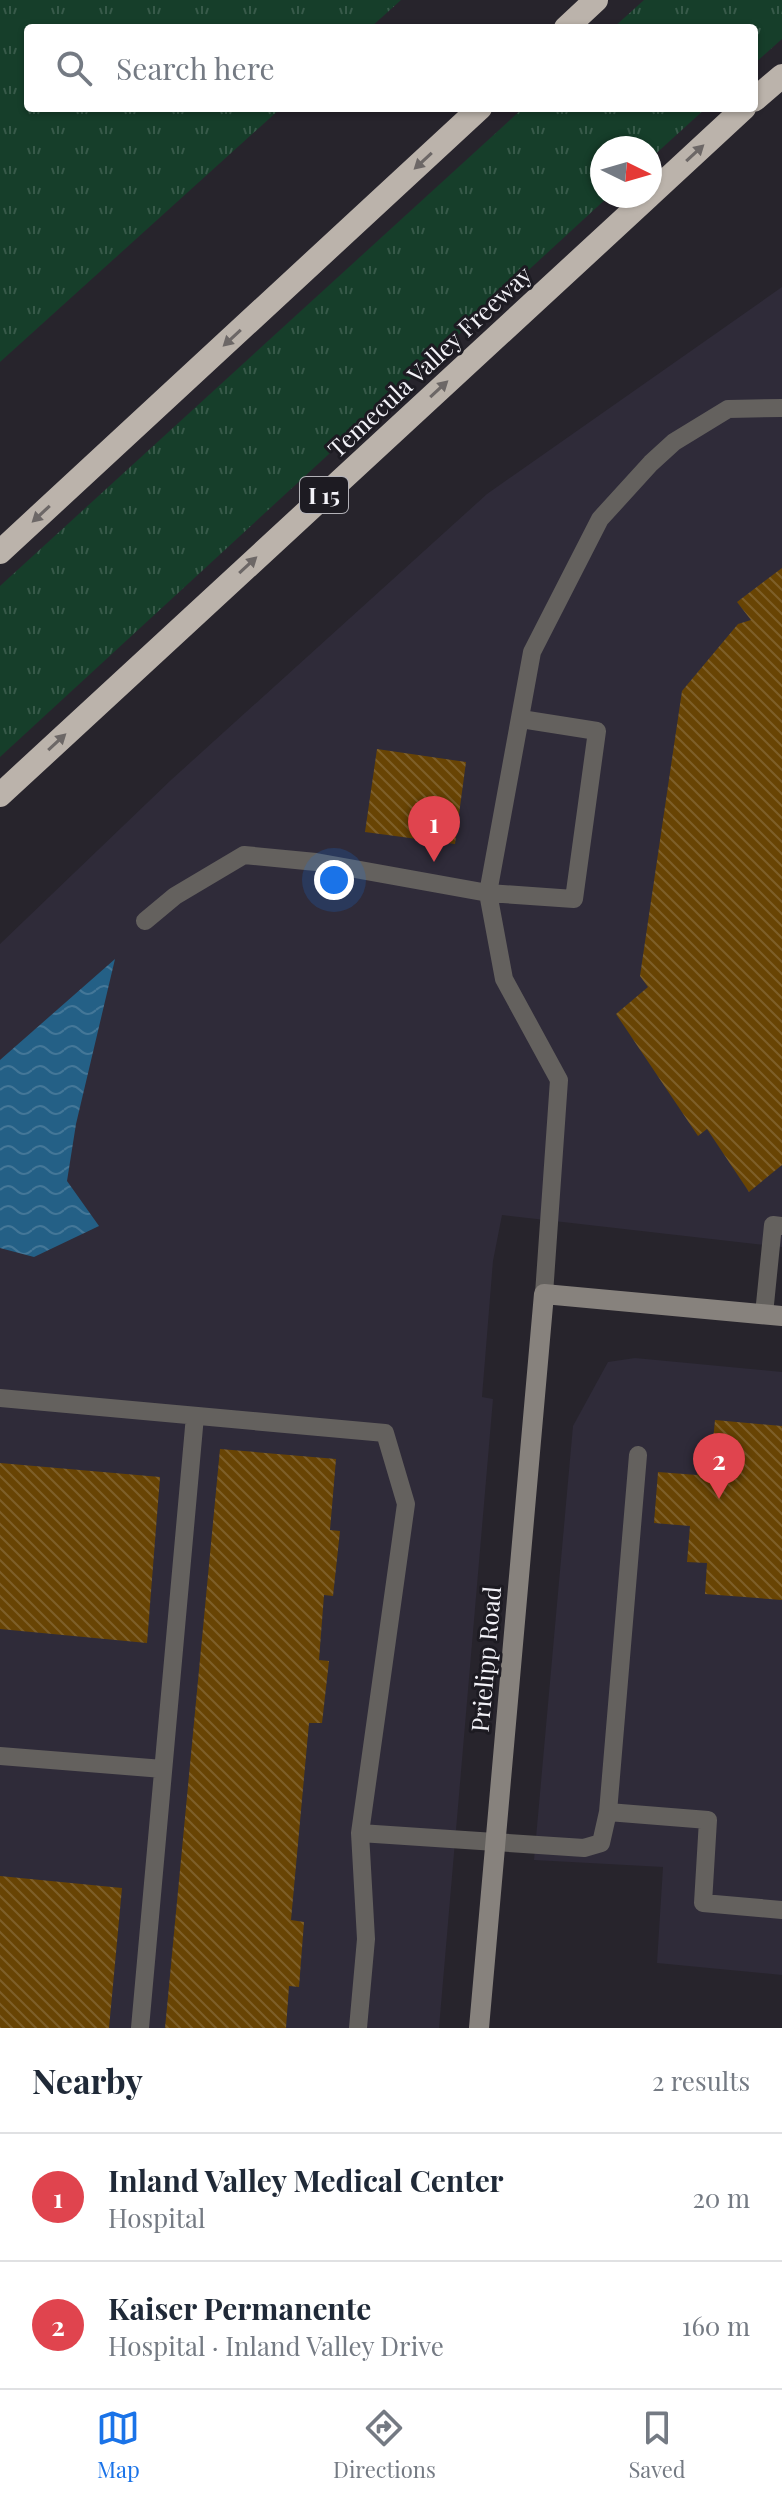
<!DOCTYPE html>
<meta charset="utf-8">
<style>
body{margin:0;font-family:"Playfair Display",serif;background:#f6f6f7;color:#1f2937}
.compass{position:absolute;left:590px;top:136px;width:72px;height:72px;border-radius:50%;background:#fff;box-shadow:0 2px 6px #0004;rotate:95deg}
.you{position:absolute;left:334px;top:880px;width:28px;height:28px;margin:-20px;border:6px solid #fff;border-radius:50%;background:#1a73e8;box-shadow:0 0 0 12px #1a73e833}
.badge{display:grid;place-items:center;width:52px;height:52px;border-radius:50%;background:#1a73e8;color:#fff;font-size:26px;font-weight:700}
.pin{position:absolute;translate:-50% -66px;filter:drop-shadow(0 2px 4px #0008)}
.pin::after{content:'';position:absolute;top:42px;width:28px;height:24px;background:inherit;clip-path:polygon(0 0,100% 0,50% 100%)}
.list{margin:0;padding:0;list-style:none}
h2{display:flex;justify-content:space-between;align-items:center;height:104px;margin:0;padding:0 32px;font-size:34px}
h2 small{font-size:26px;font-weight:400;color:#747a83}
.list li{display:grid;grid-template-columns:52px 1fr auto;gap:24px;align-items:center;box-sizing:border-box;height:128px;padding:0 32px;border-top:2px solid #e0e1e3}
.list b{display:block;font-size:30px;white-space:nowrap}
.list p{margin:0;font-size:26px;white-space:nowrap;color:#747a83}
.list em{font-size:26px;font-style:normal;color:#747a83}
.icon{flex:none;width:44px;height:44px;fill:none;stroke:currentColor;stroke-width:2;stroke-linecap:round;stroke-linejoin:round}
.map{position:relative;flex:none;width:782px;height:2028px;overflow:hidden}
.search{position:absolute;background:#fff;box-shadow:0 2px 6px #0004;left:24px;right:24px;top:24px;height:88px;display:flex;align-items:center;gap:20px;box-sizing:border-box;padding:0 28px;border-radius:8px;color:#747a83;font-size:30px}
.sheet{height:360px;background:#fff}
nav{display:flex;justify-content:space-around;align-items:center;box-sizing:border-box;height:112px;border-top:2px solid #e0e1e3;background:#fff;font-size:22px;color:#747a83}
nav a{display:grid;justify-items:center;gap:4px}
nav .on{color:#1a73e8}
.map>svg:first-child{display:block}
.built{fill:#2f2b39}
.grass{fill:url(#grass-tufts)}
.water{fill:url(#water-waves)}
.building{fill:url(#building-back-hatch)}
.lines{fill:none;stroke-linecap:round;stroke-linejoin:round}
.lane{stroke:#64615e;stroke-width:18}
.secondary{stroke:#87827d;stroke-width:20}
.highway{stroke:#bbb3ab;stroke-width:24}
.oneway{fill:#6c6766}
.labels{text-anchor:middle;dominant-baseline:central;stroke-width:6;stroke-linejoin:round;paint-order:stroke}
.shield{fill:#1d1b22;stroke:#b3b2b8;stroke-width:2}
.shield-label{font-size:22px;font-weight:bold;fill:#f3f2f8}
.street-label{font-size:24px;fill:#f3f2f8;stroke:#1d1b22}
</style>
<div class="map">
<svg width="782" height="2028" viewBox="0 0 782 2028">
<defs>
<pattern id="grass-tufts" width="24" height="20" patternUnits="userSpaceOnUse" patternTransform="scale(2)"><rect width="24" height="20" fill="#163e2a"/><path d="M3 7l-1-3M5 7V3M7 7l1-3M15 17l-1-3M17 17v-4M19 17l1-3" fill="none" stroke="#385a4a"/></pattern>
<pattern id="water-waves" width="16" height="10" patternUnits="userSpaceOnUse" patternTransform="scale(2)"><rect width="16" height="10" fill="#246086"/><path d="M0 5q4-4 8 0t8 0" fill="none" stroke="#447798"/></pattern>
<pattern id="building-back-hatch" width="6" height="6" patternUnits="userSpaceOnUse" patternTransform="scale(2)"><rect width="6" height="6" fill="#684404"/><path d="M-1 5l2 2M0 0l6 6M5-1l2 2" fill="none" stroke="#7e5f29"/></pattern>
</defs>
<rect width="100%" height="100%" fill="#27242c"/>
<path class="built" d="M782 287V1247L502 1215 493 1261 482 1397 493 1399 439 2028H0V944L171 780 487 494Z
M635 1358 782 1372V1975L657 1963 663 1867 534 1860 573 1426 608 1362Z"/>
<path class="grass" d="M0 0H401L370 28H28V108H281L0 362Z
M644 0H782V39L754 64V28H613Z
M523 108H706L650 159V148H602V196H609L0 757V586Z"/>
<path class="water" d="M115 959 76 1124 67 1181 99 1226 34 1257 0 1248V1060Z"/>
<path class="building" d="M782 568V1165L749 1192 707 1129 698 1136 616 1014 648 987 640 976 682 691 738 624 751 620 737 602Z
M377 749 466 762 455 844 365 832Z
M715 1420 782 1426V1600L705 1594 707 1563 687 1562 690 1526 654 1523 658 1472 697 1475 699 1451 712 1452Z
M220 1449 336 1459 330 1530 340 1531 333 1596 324 1595 319 1660 329 1661 322 1723H309L291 1920 304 1922 299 1987 289 1986 286 2028H165Z
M0 1463 160 1477 147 1643 0 1629Z
M0 1876 122 1888 109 2028H0Z"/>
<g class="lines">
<path class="lane" d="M145 921 175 896 244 855 316 862 488 893 574 899 597 731 521 719
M544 1294 559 1080 504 979 488 893 532 652 600 519 651 463 674 442 728 409 782 408
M764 1314 773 1225 782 1226
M0 1398 385 1433 406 1504 360 1833 366 1939 358 2028
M0 1756 163 1769
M608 1812 638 1455
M360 1833 584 1848 601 1843 608 1812 708 1820 703 1903 782 1910
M140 2028 195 1416"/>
<path class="secondary" d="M479 2028 544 1294 782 1316"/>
<path class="highway" d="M566 28 596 0
M754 100 782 76
M650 195 744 108
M0 552 480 108
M0 795 649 196"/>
</g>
<defs><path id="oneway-solid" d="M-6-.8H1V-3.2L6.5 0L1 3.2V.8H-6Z" transform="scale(2)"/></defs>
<g class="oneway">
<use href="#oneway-solid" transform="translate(695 153) rotate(-43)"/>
<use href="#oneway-solid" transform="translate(423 161) rotate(137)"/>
<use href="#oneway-solid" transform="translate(232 338) rotate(137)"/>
<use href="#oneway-solid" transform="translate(439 389) rotate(-43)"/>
<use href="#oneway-solid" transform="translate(41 514) rotate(137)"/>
<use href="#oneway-solid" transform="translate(248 565) rotate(-43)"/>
<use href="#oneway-solid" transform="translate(57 742) rotate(-43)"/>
</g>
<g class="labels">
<rect class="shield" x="300" y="477" width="48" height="36" rx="6"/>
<g class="shield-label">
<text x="324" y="495">I 15</text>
</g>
<g class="street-label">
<text transform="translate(429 361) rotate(-43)">Temecula Valley Freeway</text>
<text transform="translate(485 1659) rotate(-85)">Prielipp Road</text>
</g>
</g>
</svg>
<svg class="compass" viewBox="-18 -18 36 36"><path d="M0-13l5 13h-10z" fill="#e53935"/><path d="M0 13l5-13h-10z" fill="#747a83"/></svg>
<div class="you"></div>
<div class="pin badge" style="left:434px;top:862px;background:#e0444e">1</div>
<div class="pin badge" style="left:719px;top:1499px;background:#e0444e">2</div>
<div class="search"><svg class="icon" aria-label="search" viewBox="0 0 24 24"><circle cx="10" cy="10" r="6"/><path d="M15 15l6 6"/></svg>Search here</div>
</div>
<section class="sheet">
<h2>Nearby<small>2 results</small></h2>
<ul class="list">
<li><span class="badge" style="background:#e0444e">1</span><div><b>Inland Valley Medical Center</b><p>Hospital</p></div><em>20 m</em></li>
<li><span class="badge" style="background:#e0444e">2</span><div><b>Kaiser Permanente</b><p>Hospital · Inland Valley Drive</p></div><em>160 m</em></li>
</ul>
</section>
<nav>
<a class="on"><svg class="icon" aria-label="map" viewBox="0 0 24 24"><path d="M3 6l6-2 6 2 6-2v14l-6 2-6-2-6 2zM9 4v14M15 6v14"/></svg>Map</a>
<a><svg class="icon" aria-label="directions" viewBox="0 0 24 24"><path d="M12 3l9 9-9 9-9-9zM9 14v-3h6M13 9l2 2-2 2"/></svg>Directions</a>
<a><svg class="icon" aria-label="saved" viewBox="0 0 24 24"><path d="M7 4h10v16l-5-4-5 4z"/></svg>Saved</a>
</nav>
